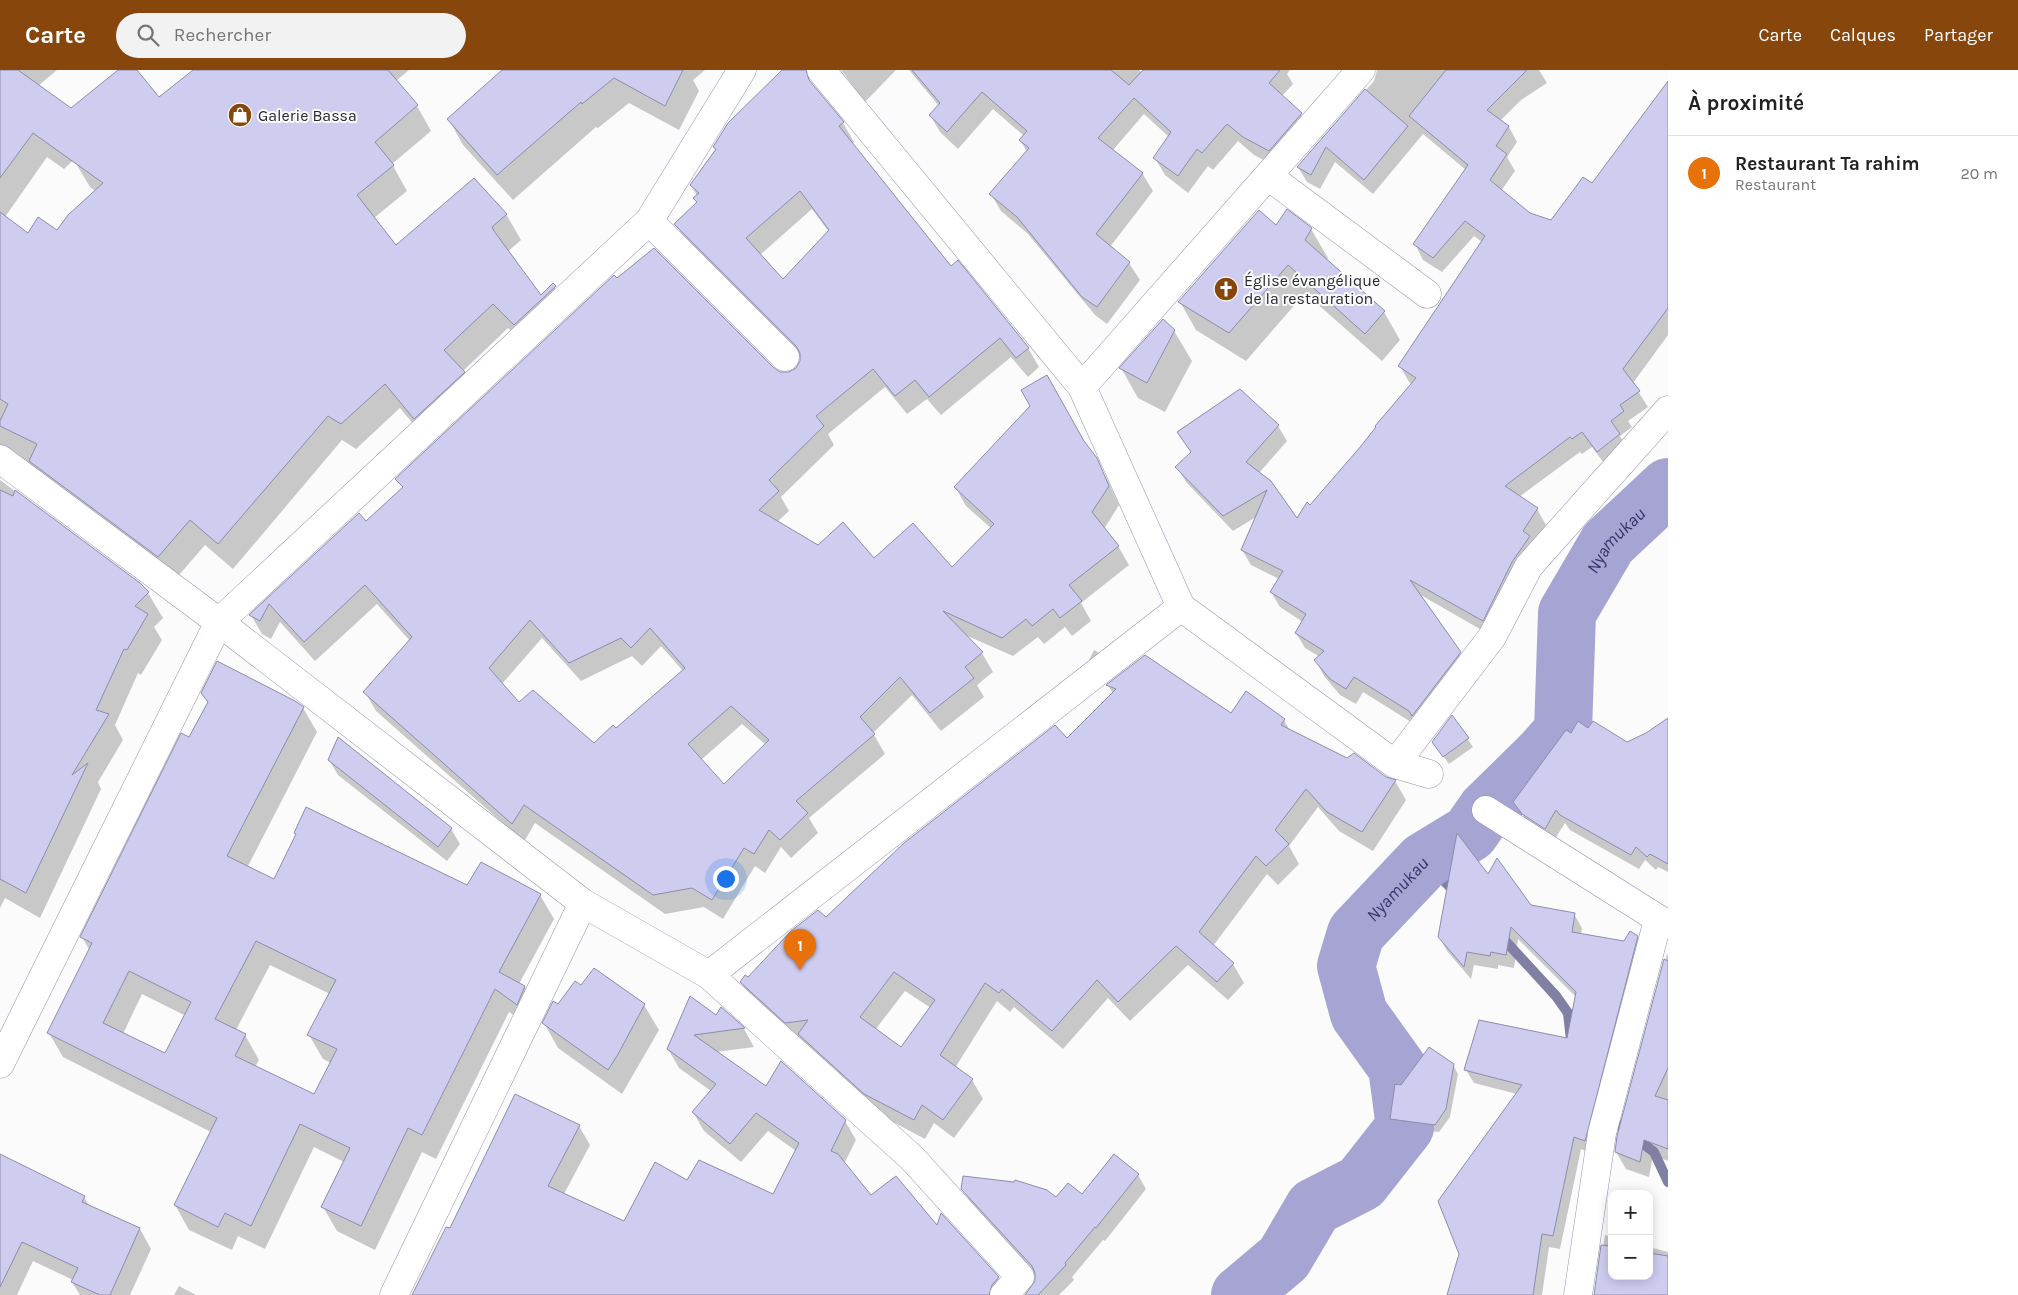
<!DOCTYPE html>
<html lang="fr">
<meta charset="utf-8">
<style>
body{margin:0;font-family:Karla,sans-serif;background:#f2f2f2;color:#222}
.controls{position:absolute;right:15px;bottom:15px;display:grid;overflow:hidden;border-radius:10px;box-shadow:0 2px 12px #0003}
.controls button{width:45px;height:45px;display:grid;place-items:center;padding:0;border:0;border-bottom:1px solid #e0e0e0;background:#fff;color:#222;font:25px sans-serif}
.you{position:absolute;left:725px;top:808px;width:18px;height:18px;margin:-12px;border:4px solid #fff;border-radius:50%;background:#1a73e8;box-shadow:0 0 0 8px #1a73e833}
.badge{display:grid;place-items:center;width:32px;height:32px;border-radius:50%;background:#86460c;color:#fff;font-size:16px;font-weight:700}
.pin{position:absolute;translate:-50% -41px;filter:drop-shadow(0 1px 2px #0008)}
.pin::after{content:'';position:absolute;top:26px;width:18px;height:15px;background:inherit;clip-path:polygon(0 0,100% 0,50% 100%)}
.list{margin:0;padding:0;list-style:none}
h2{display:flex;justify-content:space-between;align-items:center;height:65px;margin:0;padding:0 20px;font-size:21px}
h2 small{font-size:16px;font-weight:400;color:#767676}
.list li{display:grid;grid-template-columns:32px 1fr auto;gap:15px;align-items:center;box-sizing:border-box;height:75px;padding:0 20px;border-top:1px solid #e0e0e0}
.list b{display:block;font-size:19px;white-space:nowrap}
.list p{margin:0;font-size:16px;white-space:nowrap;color:#767676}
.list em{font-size:16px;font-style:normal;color:#767676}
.icon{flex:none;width:28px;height:28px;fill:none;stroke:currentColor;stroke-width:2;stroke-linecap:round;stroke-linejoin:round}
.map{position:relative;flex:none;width:1668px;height:1225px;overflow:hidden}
header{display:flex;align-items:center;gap:30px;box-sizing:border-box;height:70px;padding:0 25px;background:#86460c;color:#fff}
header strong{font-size:24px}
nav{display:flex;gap:28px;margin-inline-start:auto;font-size:18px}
.search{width:350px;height:45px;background:#f2f2f2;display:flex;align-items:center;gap:12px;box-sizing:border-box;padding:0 18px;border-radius:28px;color:#767676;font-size:19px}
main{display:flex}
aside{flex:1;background:#fff}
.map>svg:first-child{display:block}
.shadow{fill:#0003;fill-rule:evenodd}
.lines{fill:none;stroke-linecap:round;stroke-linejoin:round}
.stream{stroke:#807fa4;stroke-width:10}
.river{stroke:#a5a4d3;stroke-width:58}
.building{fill:#cecdf0;stroke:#8c8cac;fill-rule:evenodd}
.minor-casing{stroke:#9393b4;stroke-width:29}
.minor{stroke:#fff;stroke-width:28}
.labels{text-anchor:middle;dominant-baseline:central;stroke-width:4;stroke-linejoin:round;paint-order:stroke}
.poi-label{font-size:16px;fill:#282835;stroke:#fbfbfb;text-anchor:start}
.water-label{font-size:18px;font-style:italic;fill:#39336d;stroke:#fbfbfb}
</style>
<header>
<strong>Carte</strong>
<div class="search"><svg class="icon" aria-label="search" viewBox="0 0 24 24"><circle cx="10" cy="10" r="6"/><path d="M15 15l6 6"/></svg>Rechercher</div>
<nav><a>Carte</a><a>Calques</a><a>Partager</a></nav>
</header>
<main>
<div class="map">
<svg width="1668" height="1225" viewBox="0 0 1668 1225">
<rect width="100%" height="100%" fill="#fbfbfb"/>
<path class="shadow" d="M0 0H57L38 16 94 70 64 99 47 87 5 147 28 165 58 162 95 121 90 117 75 92 195 0H409L396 11 417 36 431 61 392 94 407 121 374 148 396 177 506 144 521 170 507 182 541 227 553 215 569 242 530 280 508 258 463 301 478 327 429 373 400 338 356 379 342 370 233 499 205 475 173 512 2 405 0 409Z
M504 0H705L693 10 699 21 679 60 629 33 598 58 596 57 513 130 463 75 449 50Z
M784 0H798L843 53 854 72 852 74 950 198 1028 278 1039 297 1028 307 1011 287 941 345 927 329 907 344 885 317 828 364 834 375 781 427 789 441 777 452 818 476 874 489 952 499 992 459 966 436 955 417 1084 373 1107 409 1119 435 1104 459 1118 476 1129 495 1081 533 1091 551 1072 566 1065 557 1044 574 1038 567 1013 586 963 564 982 583 993 602 977 615 984 627 941 661 912 625 873 663 885 684 809 748 818 763 791 788 781 777 765 803 755 796 723 849 704 837 665 844 535 753 524 772 376 641 365 622 410 571 377 534 315 591 280 552 271 569 262 564 251 545 366 452 403 419 397 409 773 299 780 303H789L797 299 801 288 687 173 676 154 697 133 695 129 697 126 691 115 716 80 714 77ZM812 139 829 162 783 210 760 185ZM542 568 581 611 632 586 642 596 661 576 683 601 616 660 594 674 519 633 502 614ZM742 654 766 675 724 716 701 690Z
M841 0H896L865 32Z
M909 0H1139L1142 3 1144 0H1290L1287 4 1293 14 1282 26 1301 44 1311 62 1279 98 1254 85 1238 71 1213 100 1208 96 1188 123 1165 105 1155 88 1169 67 1144 44 1113 80 1142 103 1153 121 1110 177 1129 193 1140 210 1107 254 1095 245 1028 164 1001 141 991 124 1027 82 1020 70 1024 66 993 39 958 79 940 62 930 45 939 36Z
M1377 0H1539L1547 13 1521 30 1500 51 1509 57 1517 72 1507 87 1515 101 1501 121 1529 145 1552 151 1592 115 1668 19V265L1633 313 1648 337 1628 351 1632 357 1620 366 1628 380 1606 396 1592 377 1582 384 1580 382 1519 427 1537 439 1546 455 1533 473 1492 566 1419 524 1469 598 1419 657 1363 622 1356 634 1340 625 1324 606 1316 591 1320 587 1305 578 1296 563 1303 552 1280 537 1271 522 1279 509 1251 495 1242 480 1256 447 1233 461 1186 412 1177 397 1192 383 1178 362 1278 356 1287 371 1259 403 1297 450 1362 377 1412 314 1409 312 1400 296 1482 172 1474 166 1442 202 1423 190 1415 174 1466 100 1423 64 1373 124 1335 92 1320 119 1307 112 1298 97 1374 11Z
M1287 141 1311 159 1328 188 1326 191 1384 242 1400 270 1382 291 1305 223 1246 291 1196 260 1180 232 1276 157Z
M1174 261 1192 291 1165 342 1138 328 1121 298Z
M0 410 140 514 148 523 163 548 154 557 162 570 141 605 138 603 115 655 123 670 98 712 101 719 40 848 5 828 0 838Z
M1094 580 1098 582 1102 590 1093 597 1089 590Z
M1108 615 1231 644 1246 623 1284 650 1290 661 1395 711 1406 730 1373 781 1339 761 1318 737 1289 776 1299 794 1278 815 1267 804 1213 876 1233 894 1244 913 1228 930 1188 895 1130 951 1108 928 1063 979 1014 937 1010 942 997 931 955 998 972 1010 983 1029 954 1068 934 1053 925 1069 876 1043 811 984 803 971H797L752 931 741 912 748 909 1067 670 1113 624ZM905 921 931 938 901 978 875 960Z
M203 623 303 638 317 662 247 798 274 811 296 765 295 763 467 817 540 825 554 849 519 914 525 917 539 942 531 958 509 942 436 1089 422 1082 375 1180 337 1161 323 1137 344 1092 314 1077 265 1179 238 1166 232 1180 189 1160 175 1135 211 1062 63 987 49 963 90 881 82 867 208 633ZM270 895 330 924 309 965 323 989 331 993 315 1026 255 997 259 990 245 965 236 960ZM142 924 186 946 166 985 123 964Z
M1452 647 1473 677 1449 694 1433 672Z
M1668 654V802L1658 797 1656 800 1645 790 1639 799 1570 760 1565 753 1553 772 1531 758 1515 732 1571 665 1589 660 1627 674Z
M339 669 451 759 460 774 447 791 338 705 329 690Z
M1488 806 1531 836 1574 844 1582 858 1581 865 1625 872 1637 867 1645 881 1592 1084 1581 1079 1560 1179 1549 1177 1542 1225H1448L1517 1024 1474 1013 1466 1000 1568 969 1576 927 1518 869 1514 898 1498 895V899L1474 895 1471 909 1447 881 1439 867Z
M1667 884 1668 885V1091L1653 1085 1649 1107 1626 1099 1616 1082 1619 1066Z
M582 917 644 935 659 960 622 1024 558 978 544 953 558 936Z
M722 939 744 959 754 977 716 982 766 1018 845 1051 856 1070 844 1094 871 1127 937 1158 998 1208 1008 1225H413L450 1160 579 1056 590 1075 564 1124 625 1152 688 1111 774 1126 796 1081 768 1061 741 1092 704 1061 693 1042 711 1021 679 998 668 979 716 947Z
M1453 995 1458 1004 1450 1047 1439 1062 1396 1057 1392 1049 1402 1016Z
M0 1085 84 1127 90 1137 140 1159 151 1179 130 1225H80L72 1212 73 1210 33 1191 17 1225H0Z
M1138 1105 1146 1119 1105 1171 1103 1170 1072 1207 1074 1210 1059 1225H1027L1036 1211V1206L971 1133 963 1119 1056 1129 1082 1126Z
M1605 1165 1612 1167V1206H1649V1177L1668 1182V1225H1595Z
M179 1216 196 1225H174Z"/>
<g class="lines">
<path class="stream" d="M1424 791 1457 824
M1500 865 1556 926 1568 943 1571 970
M1608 1047 1654 1082 1668 1112"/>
<path class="river" id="s1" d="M1240 1225 1284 1188 1314 1137 1361 1113 1405 1057 1397 997 1359 944 1346 896 1356 863 1424 791 1470 763 1486 740 1543 684 1563 661 1567 543 1608 473 1668 417"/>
</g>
<path class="building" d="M0 0H18L71 38 118 0H137L159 27 193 0H388L418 35 375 72 394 95 357 125 396 175 474 108 507 144 492 157 494 161 541 225 553 213 556 216 514 255 493 234 444 280 465 302 414 349 385 314 341 354 328 346 218 474 190 450 158 487 29 391 37 374 0 356V351L8 334 0 329V142L28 163 38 147 57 160 68 145 103 113 33 63 0 108Z
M502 0H683L665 36 614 8 582 34 581 32 497 105 447 49Z
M782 0H806L809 10 844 52 839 56 951 196 958 190 1029 278 1016 288 1000 268 929 327 915 310 895 326 873 299 816 346 824 356 769 410 779 421 759 440 818 475 843 452 874 488 913 453 952 497 994 454 954 417 1030 336 1021 320 1047 305 1084 371 1097 388 1109 416 1092 442 1119 476 1069 515 1082 531 1060 548 1053 539 1032 556 1026 549 1002 568 943 541 983 582 965 597 974 608 930 643 900 607 860 647 875 664 796 731 808 743 780 770 769 760 754 784 744 778 712 830 692 818 653 825 524 735 512 754 363 622 412 567 365 515 304 572 269 534 260 551 249 545 359 443 366 451 403 417 395 409 614 205 617 208 654 178 774 298 780 302H789L796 298 800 291V283L796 276 674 154 697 132 693 128 699 123 690 115 716 79 713 77 728 53ZM800 121 829 160 783 209 746 168ZM530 550 569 593 621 568 631 578 650 558 685 598 616 658 613 655 594 673 533 620 519 632 489 598ZM731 636 769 670 724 714 688 674Z
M912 0H1111L1129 15 1143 0H1280L1269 13 1302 43 1269 81 1243 67 1227 54 1202 83 1197 79 1178 106 1153 88 1171 62 1134 28 1098 68 1143 103 1096 164 1130 192 1097 237 1082 227 1017 147 989 124 1029 78 1019 70 1027 61 982 22 947 62 929 45 940 33Z
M1446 0H1527L1487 40 1509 56 1496 76 1507 84 1490 110 1530 143 1551 150 1583 107 1592 113 1668 11V238L1623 299 1640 321 1620 335 1624 341 1611 351 1620 364 1597 382 1582 362 1572 369 1570 367 1505 416 1538 438 1523 461 1530 466 1512 492 1483 551 1410 510 1461 582 1412 646 1409 641 1354 607 1346 619 1330 609 1314 590 1324 581 1295 563 1306 544 1270 522 1283 501 1241 480 1267 420 1223 446 1175 397 1191 382 1177 362 1240 319 1279 355 1246 392 1271 411 1297 448 1307 432 1310 435 1361 376 1376 357 1375 356 1416 308 1398 296 1485 166 1465 151 1433 188 1413 174 1468 95 1409 46Z
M1365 19 1408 56 1364 110 1326 77 1311 105 1297 97Z
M1287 139 1312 158 1305 170 1385 241 1365 264 1288 195 1229 263 1178 232 1259 140 1276 155Z
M1163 249 1175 260 1147 313 1119 298Z
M0 420 13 426 15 420 140 513 149 522 135 536 148 544 127 580 124 579 96 640 109 644 72 705 88 693 26 823 0 809Z
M1145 585 1231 643 1246 621 1285 649 1281 655 1347 688 1354 683 1386 707 1396 710 1362 762 1327 742 1306 719 1275 760 1289 774 1266 796 1256 786 1199 862 1234 893 1217 912 1176 876 1118 932 1097 910 1052 961 1002 919 999 923 985 913 940 985 973 1009 943 1050 922 1035 914 1050 864 1024 798 964 808 950 785 953 740 912 745 905 748 907 791 861 818 840 826 847 904 773 1055 655 1067 668 1116 619 1106 615ZM894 902 935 930 901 977 860 947Z
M217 591 295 631 304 637 227 786 274 809 296 764 294 763 306 737 467 815 481 792 541 824 499 902 525 916 517 935 495 919 422 1065 408 1058 361 1156 321 1137 350 1078 300 1054 251 1156 225 1143 218 1157 174 1135 217 1048 47 963 92 873 80 867 181 663 189 667 208 632 201 623ZM256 871 336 910 307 965 337 979 314 1024 235 986 246 964 215 949ZM129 901 191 932 165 983 103 953Z
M1452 645 1469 668 1443 687 1432 672Z
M1668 648V794L1650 784 1647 787 1636 777 1631 785 1560 745 1556 740 1545 759 1522 744 1513 732 1566 660 1571 663 1578 651 1588 658 1593 651 1627 672 1646 663Z
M338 667 452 758 438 777 328 690Z
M1457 763 1488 804 1497 788 1531 835 1575 843 1572 862 1624 871 1630 861 1638 866 1585 1071 1574 1067 1553 1166 1542 1164 1533 1225H1447L1459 1184 1438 1131 1522 1015 1464 1000 1479 950 1567 968 1576 922 1511 857 1506 885 1491 882 1490 886 1467 882 1464 897 1438 867Z
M1664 889 1668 891V998L1655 1026 1668 1030V1079L1644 1070 1640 1092 1615 1082 1617 1066Z
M594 898 645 934 617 986 608 1000 542 953 553 931 558 934 575 911 581 915Z
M690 926 716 945 721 937 745 958 694 965 766 1016 781 991 846 1050 831 1081 838 1084 871 1125 896 1106 937 1155 941 1143 999 1207 992 1215 989 1225H412L446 1157 450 1158 515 1024 580 1055 548 1116 624 1151 655 1092 687 1110 699 1090 773 1124 799 1073 756 1043 730 1074 692 1042 716 1014 667 979Z
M1429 977 1454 994 1446 1039 1435 1055 1390 1049 1395 1014 1401 1015Z
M0 1084 85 1126 82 1132 140 1158 110 1225H100L71 1212 78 1198 22 1172 0 1217Z
M1114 1084 1139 1104 1096 1158 1095 1157 1065 1193 1066 1195 1038 1225H1025L1035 1211V1203L1032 1196 961 1119 963 1106 1014 1112 1015 1110 1047 1120 1056 1127 1068 1113 1082 1124Z
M1601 1175 1612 1176V1206H1649V1183L1668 1186V1225H1594Z"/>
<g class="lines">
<g class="minor-casing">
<path id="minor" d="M821 0 1082 317 1181 537 1395 694 1429 704
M1268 106 1427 224
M649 151 785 287
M1082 317 1361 0
M0 389 219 552 583 833 709 905 912 1088 1020 1207 1004 1225
M1395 694 1492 567 1529 496 1668 340
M1486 740 1668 855
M709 905 1181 537
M0 994 219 552 649 151 742 0
M394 1225 583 833
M1578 1225 1602 1063 1658 850"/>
</g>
<use href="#minor" class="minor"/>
</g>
<defs>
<g id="shop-disc" transform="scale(1.25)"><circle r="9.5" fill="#86460c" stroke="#fbfbfb"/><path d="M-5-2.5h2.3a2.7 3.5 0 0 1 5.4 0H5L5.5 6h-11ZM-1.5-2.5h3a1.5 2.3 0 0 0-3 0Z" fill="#fff"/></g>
<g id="church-disc" transform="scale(1.25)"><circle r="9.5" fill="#86460c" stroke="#fbfbfb"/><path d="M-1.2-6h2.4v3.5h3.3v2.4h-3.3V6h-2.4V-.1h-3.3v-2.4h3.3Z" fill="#fff"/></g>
</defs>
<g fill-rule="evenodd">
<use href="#shop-disc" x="240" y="45"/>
<use href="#church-disc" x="1226" y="219"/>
</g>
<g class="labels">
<g class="poi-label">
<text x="258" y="45">Galerie Bassa</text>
<text x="1244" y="210">Église évangélique<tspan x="1244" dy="18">de la restauration</tspan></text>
</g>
<g class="water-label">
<text stroke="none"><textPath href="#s1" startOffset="948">Nyamukau</textPath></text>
<text stroke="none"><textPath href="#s1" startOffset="511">Nyamukau</textPath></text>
</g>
</g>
</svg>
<div class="controls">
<button>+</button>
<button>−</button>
</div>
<div class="you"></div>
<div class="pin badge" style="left:800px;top:900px;background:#e8710a">1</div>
</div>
<aside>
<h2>À proximité<small></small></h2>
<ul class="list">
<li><span class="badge" style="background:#e8710a">1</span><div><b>Restaurant Ta rahim</b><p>Restaurant</p></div><em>20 m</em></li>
</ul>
</aside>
</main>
